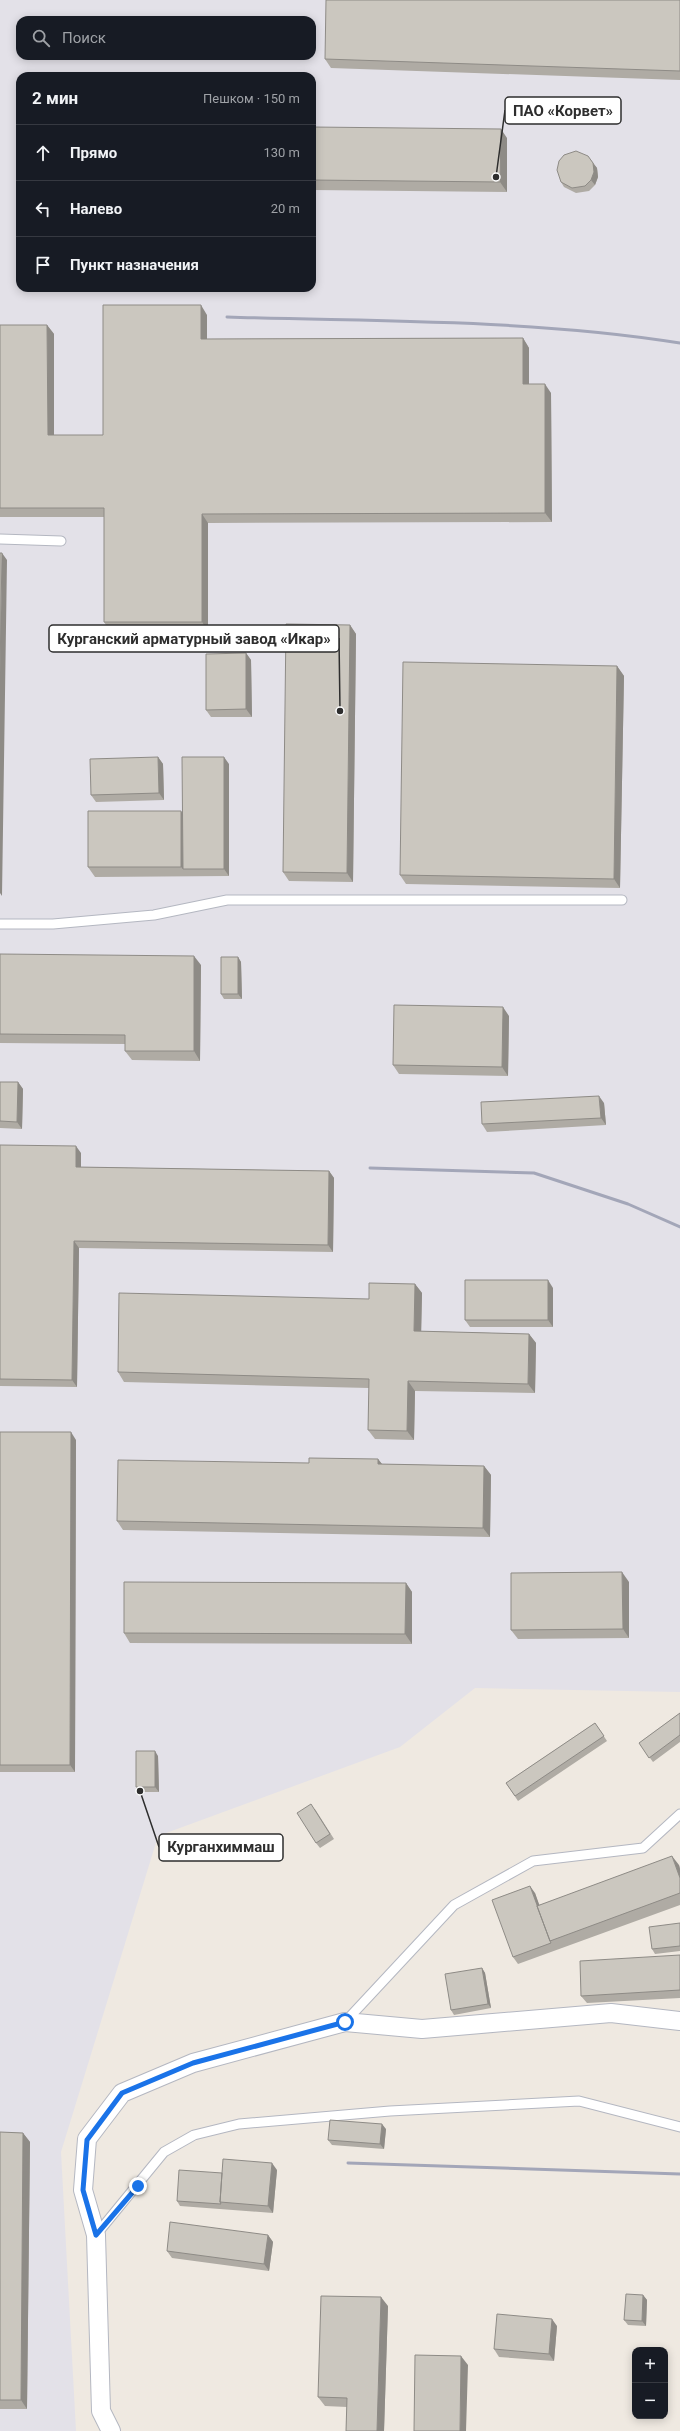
<!DOCTYPE html>
<html lang="ru">
<meta charset="utf-8">
<style>
body{margin:0;font-family:Roboto,sans-serif;background:#242831;color:#f1f3f6}
.controls{position:absolute;right:12px;bottom:12px;display:grid;overflow:hidden;border-radius:8px;box-shadow:0 2px 10px #0003}
.controls button{width:36px;height:36px;display:grid;place-items:center;padding:0;border:0;border-bottom:1px solid #363941;background:#171b24;color:#f1f3f6;font:20px sans-serif}
.stop{position:absolute;width:12px;height:12px;margin:-9px;border:3px solid #1a73e8;border-radius:50%;background:#fff}
.stop.end{background:#1a73e8;border-color:#fff;box-shadow:0 1px 4px #0008}
.list{margin:0;padding:0;list-style:none}
h2{display:flex;justify-content:space-between;align-items:center;height:52px;margin:0;padding:0 16px;font-size:17px}
h2 small{font-size:13px;font-weight:400;color:#9ea1a6}
.list li{display:grid;grid-template-columns:26px 1fr auto;gap:12px;align-items:center;box-sizing:border-box;height:56px;padding:0 16px;border-top:1px solid #363941}
.list b{display:block;font-size:15px;white-space:nowrap}
.list em{font-size:13px;font-style:normal;color:#9ea1a6}
.icon{flex:none;width:22px;height:22px;fill:none;stroke:currentColor;stroke-width:2;stroke-linecap:round;stroke-linejoin:round}
.map{position:relative;flex:none;width:680px;height:2431px;overflow:hidden}
.search{position:absolute;background:#171b24;box-shadow:0 2px 10px #0003;left:16px;top:16px;width:300px;height:44px;display:flex;align-items:center;gap:10px;box-sizing:border-box;padding:0 14px;border-radius:12px;color:#9ea1a6;font-size:15px}
.panel{position:absolute;background:#171b24;box-shadow:0 2px 10px #0003;left:16px;top:72px;width:300px;height:220px;border-radius:12px}
.map>svg:first-child{display:block}
.industrial{fill:#e3e1e8;fill-rule:evenodd}
.lines{fill:none;stroke-linecap:round;stroke-linejoin:round}
.service-casing{stroke:#b4b7c1;stroke-width:11}
.minor-casing{stroke:#b4b7c1;stroke-width:20}
.service{stroke:#fff;stroke-width:9}
.minor{stroke:#fff;stroke-width:18}
.rail{stroke:#a3a6b8;stroke-width:3}
.wall{fill:#afaba4}
.shaded-wall{fill:#8e8b86}
.building{fill:#cbc7bf;stroke:#8e8b86}
.route{stroke:#1a73e8;stroke-width:5}
.leader{fill:none;stroke:#2e2e2e;stroke-width:1.5}
.callout-dot{fill:#2e2e2e;stroke:#fff;stroke-width:1.5}
.callout{fill:#fff;stroke:#2e2e2e;stroke-width:1.5}
.callout-label{font-size:15px;text-anchor:middle;font-weight:bold;fill:#2e2e2e}
</style>
<div class="map">
<svg width="680" height="2431" viewBox="0 0 680 2431">
<rect width="100%" height="100%" fill="#efe9e1"/>
<path class="industrial" d="M0 0H680V1692L475 1688 400 1747 158 1836 61 2152 76 2431H0ZM20 20H312V56H20ZM20 76H312V288H20Z"/>
<g class="lines">
<g class="service-casing">
<path id="service" d="M0 539 61 541
M0 924H53L154 915 227 900H622
M345 2022 454 1905 533 1861 643 1848 680 1814
M96 2235 164 2152 194 2135 239 2124 390 2111 579 2101 680 2127"/>
</g>
<g class="minor-casing">
<path id="minor" d="M111 2431 101 2411 96 2235 83 2190 87 2139 122 2093 193 2063 345 2022 422 2029 611 2013 680 2021"/>
</g>
<use href="#service" class="service"/>
<use href="#minor" class="minor"/>
<path class="rail" d="M227 317C377 322 531 319 680 343
M370 1168 534 1173 628 1204 680 1227
M348 2163 680 2174"/>
</g>
<path class="wall" d="M680 0V80L331 68 325 59Z
M312 127 507 138V192L312 190Z
M588 156 597 168 598 177 595 185 589 191 576 193 564 187 561 182Z
M207 315V339L523 338 529 348V384L551 393 552 522 208 523V631H110L104 622V517H0V325H47L54 334V435H103Z
M350 625 356 634 353 882 289 881 283 872Z
M246 653 251 660 252 717H211L206 710Z
M617 666 624 676 620 888 406 884 400 875Z
M158 757 163 764 164 800 96 802 91 795Z
M229 764V876L95 877 88 867 182 813Z
M0 954 201 965 200 1061 132 1060 125 1051V1044L0 1043Z
M238 957 241 962 242 999H224L221 994Z
M509 1016 508 1076 399 1074 393 1065Z
M0 1082H18L23 1089 22 1129 0 1128Z
M604 1103 606 1125 487 1132 482 1124Z
M0 1145 81 1153V1167L329 1171 334 1178 333 1252 79 1248 77 1387 0 1386Z
M415 1284 422 1293 421 1331 529 1334 536 1343 535 1393 415 1391 414 1440 375 1439 368 1430 369 1388 124 1382 118 1372 369 1299Z
M553 1288V1327H470L465 1320Z
M0 1432 76 1440 75 1772H0Z
M378 1459 382 1464 484 1466 491 1475 490 1537 123 1530 117 1521 309 1463Z
M629 1582V1638L518 1639 511 1630Z
M406 1583 412 1592V1644L130 1643 124 1633Z
M680 1713V1742L653 1762 639 1743Z
M595 1723 607 1741 518 1801 506 1783Z
M158 1756 159 1792H140L136 1787Z
M315 1809 334 1839 320 1848 316 1843Z
M679 1865 680 1869V1905L518 1964 513 1957 535 1893 539 1905Z
M680 1923V1951L655 1954 652 1949Z
M680 1955V1998L587 2003 581 1996Z
M482 1968 485 1973 491 2008 454 2015 451 2010Z
M386 2129 384 2149 332 2145 328 2140Z
M0 2132 23 2133 30 2142 27 2409H0Z
M277 2170 273 2213 180 2206 177 2201 222 2173Z
M268 2235 273 2242 269 2271 172 2258 167 2251Z
M643 2295 647 2300 646 2326 628 2325 624 2320Z
M388 2306 384 2431H346L347 2407 325 2406 318 2397Z
M557 2326 554 2361 499 2357 494 2349Z"/>
<path class="shaded-wall" d="M501 129 507 138V192L500 182Z
M593 163 597 168 598 177 595 185 591 180Z
M201 305 207 315V348L201 339Z
M47 325 54 334V444L48 435Z
M523 338 529 348V393L523 384Z
M545 384 551 393 552 522 545 513Z
M202 514 208 523V631L202 622Z
M2 553 7 560 2 896 0 893V673Z
M350 625 356 634 353 882 347 873Z
M246 653 251 660 252 717 246 709Z
M617 666 624 676 620 888 614 879Z
M158 757 163 764 164 800 159 793Z
M224 757 229 764V876L224 869Z
M181 811 187 820 183 869 181 867Z
M194 956 201 965 200 1061 194 1051Z
M238 957 241 962 242 999 238 994Z
M503 1007 509 1016 508 1076 502 1067Z
M18 1082 23 1089 22 1129 17 1122Z
M599 1096 604 1103 606 1125 601 1118Z
M76 1146 81 1153V1174L76 1167Z
M329 1171 334 1178 333 1252 328 1245Z
M74 1241 79 1248 77 1387 72 1380Z
M548 1280 553 1288V1327L548 1320Z
M415 1284 422 1293 421 1341 414 1331Z
M529 1334 536 1343 535 1393 528 1384Z
M408 1381 415 1391 414 1440 407 1431Z
M71 1432 76 1440 75 1772 70 1765Z
M378 1459 385 1468 378 1464Z
M484 1466 491 1475 490 1537 483 1528Z
M622 1572 629 1582V1638L623 1629Z
M406 1583 412 1592V1644L405 1634Z
M155 1751 158 1756 159 1792 155 1787Z
M672 1856 679 1865 680 1869V1878Z
M530 1886 535 1893 552 1940 550 1941Z
M482 1968 485 1973 491 2008 488 2004Z
M382 2124 386 2129 384 2149 380 2144Z
M23 2133 30 2142 27 2409 21 2400Z
M272 2163 277 2170 273 2213 268 2206Z
M268 2235 273 2242 269 2271 264 2264Z
M643 2295 647 2300 646 2326 642 2321Z
M381 2297 388 2306 384 2431H377Z
M552 2319 557 2326 554 2361 549 2354Z
M461 2356 468 2365 466 2431H460Z"/>
<path class="building" d="M326 0H680V71L325 59Z
M312 127 501 129 500 182 312 180Z
M576 151 588 156 593 163 594 172 591 180 585 186 572 188 561 182 557 170 559 161 564 155Z
M103 305H201V339L523 338V384H545V513L202 514V622H104V508H0V325H47L48 435H103Z
M0 553H2L0 673Z
M286 624 350 625 347 873 283 872Z
M246 653V709L206 710V654Z
M403 662 617 666 614 879 400 875Z
M158 757 159 793 91 795 90 759Z
M182 757H224V869H183Z
M88 811H181V867H88Z
M0 954 194 956V1051H125V1035L0 1034Z
M221 957H238V994H221Z
M394 1005 503 1007 502 1067 393 1065Z
M0 1082H18L17 1122 0 1121Z
M599 1096 601 1118 482 1124 481 1102Z
M0 1145 76 1146V1167L329 1171 328 1245 74 1241 72 1380 0 1379Z
M465 1280H548V1320H465Z
M369 1283 415 1284 414 1331 529 1334 528 1384 408 1381 407 1431 368 1430 369 1379 118 1372 119 1293 369 1299Z
M0 1432H71L70 1765H0Z
M309 1458 378 1459V1464L484 1466 483 1528 117 1521 118 1460 309 1463Z
M622 1572 623 1629 511 1630V1573Z
M124 1582 406 1583 405 1634 124 1633Z
M680 1713V1735L649 1758 639 1743Z
M595 1723 604 1736 515 1796 506 1783Z
M136 1751H155V1787H136Z
M311 1804 330 1834 316 1843 297 1813Z
M672 1856 680 1878V1893L550 1941 537 1906Z
M530 1886 537 1905V1906L550 1941 551 1943 513 1957 492 1900Z
M680 1923V1946L652 1949 649 1927Z
M680 1955V1990L581 1996 580 1961Z
M482 1968 488 2004 451 2010 445 1974Z
M330 2120 382 2124 380 2144 328 2140Z
M0 2132 23 2133 21 2400H0Z
M223 2159 272 2163 268 2206 220 2202Z
M179 2170 222 2173 220 2202 221 2204 177 2201Z
M170 2222 268 2235 264 2264 167 2251Z
M626 2294 643 2295 642 2321 624 2320Z
M321 2296 381 2297 377 2431H346L347 2398 318 2397Z
M497 2314 552 2319 549 2354 494 2349Z
M415 2355 461 2356 460 2431H414Z"/>
<g class="lines">
<path class="route" d="M138 2186 96 2235 83 2190 87 2140 122 2093 193 2063 345 2022"/>
</g>
<path class="leader" d="M496 177L505 110M340 711L339 638M140 1791L159 1847"/>
<g class="callout-dot">
<circle cx="496" cy="177" r="4"/>
<circle cx="340" cy="711" r="4"/>
<circle cx="140" cy="1791" r="4"/>
</g>
<g class="callout">
<rect x="505" y="97" width="116" height="27" rx="4"/>
<rect x="49" y="625" width="290" height="27" rx="4"/>
<rect x="159" y="1834" width="124" height="27" rx="4"/>
</g>
<g class="callout-label">
<text x="563" y="116">ПАО «Корвет»</text>
<text x="194" y="644">Курганский арматурный завод «Икар»</text>
<text x="221" y="1852">Курганхиммаш</text>
</g>
</svg>
<div class="controls">
<button>+</button>
<button>−</button>
</div>
<div class="stop" style="left:345px;top:2022px"></div>
<div class="stop end" style="left:138px;top:2186px"></div>
<div class="search"><svg class="icon" aria-label="search" viewBox="0 0 24 24"><circle cx="10" cy="10" r="6"/><path d="M15 15l6 6"/></svg>Поиск</div>
<section class="panel">
<h2>2 мин<small>Пешком · 150 m</small></h2>
<ul class="list">
<li><svg class="icon" aria-label="ahead" viewBox="0 0 24 24"><path d="M12 20V5M6 11l6-6 6 6"/></svg><div><b>Прямо</b></div><em>130 m</em></li>
<li><svg class="icon" aria-label="left" viewBox="0 0 24 24"><path d="M17 20v-9H6M10 6l-5 5 5 5"/></svg><div><b>Налево</b></div><em>20 m</em></li>
<li><svg class="icon" aria-label="arrive" viewBox="0 0 24 24"><path d="M6 21V4h12l-3 4 3 4H6"/></svg><div><b>Пункт назначения</b></div></li>
</ul>
</section>
</div>
